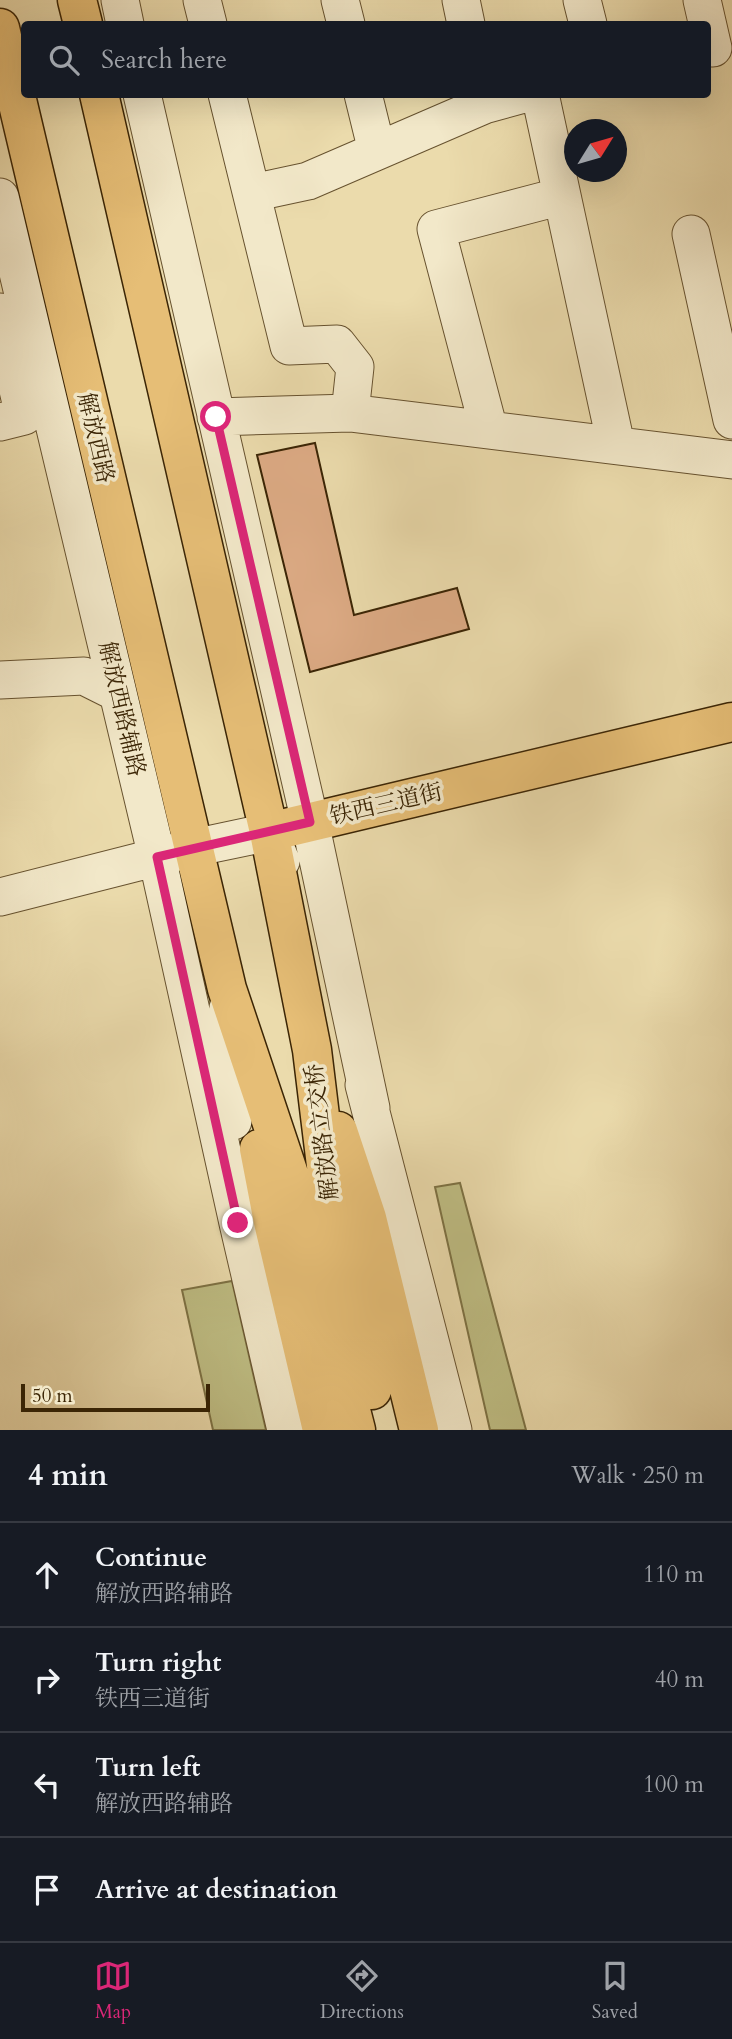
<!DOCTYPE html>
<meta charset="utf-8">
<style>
body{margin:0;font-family:Cardo,"Noto Serif SC",serif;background:#242831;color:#f1f3f6}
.compass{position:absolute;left:564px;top:119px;width:63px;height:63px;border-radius:50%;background:#171b24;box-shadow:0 7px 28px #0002;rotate:53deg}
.scale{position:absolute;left:21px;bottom:18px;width:189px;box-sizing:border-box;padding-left:7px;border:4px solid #3b2505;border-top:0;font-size:19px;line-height:24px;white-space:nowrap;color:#3b2505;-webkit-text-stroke:5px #f2e8c9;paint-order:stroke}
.stop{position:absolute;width:21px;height:21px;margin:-16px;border:5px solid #db2777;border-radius:50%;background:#fff}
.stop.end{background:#db2777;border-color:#fff;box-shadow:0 2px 7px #0008}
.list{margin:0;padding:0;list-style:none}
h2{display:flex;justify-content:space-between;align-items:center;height:91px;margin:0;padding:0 28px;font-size:30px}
h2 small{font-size:23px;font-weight:400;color:#9ea1a6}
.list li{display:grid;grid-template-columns:46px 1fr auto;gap:21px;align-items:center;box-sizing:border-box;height:105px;padding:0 28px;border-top:2px solid #363941}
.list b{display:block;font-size:26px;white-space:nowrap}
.list p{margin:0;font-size:23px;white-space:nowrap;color:#9ea1a6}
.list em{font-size:23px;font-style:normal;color:#9ea1a6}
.icon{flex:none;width:38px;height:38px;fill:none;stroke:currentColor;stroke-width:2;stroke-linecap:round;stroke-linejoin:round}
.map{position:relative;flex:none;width:732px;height:1430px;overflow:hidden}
.search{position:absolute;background:#171b24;box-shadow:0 7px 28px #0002;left:21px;right:21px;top:21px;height:77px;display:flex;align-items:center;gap:18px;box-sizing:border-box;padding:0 24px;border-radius:7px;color:#9ea1a6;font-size:26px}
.sheet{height:511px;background:#171b24}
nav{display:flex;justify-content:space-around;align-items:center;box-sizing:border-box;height:98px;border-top:2px solid #363941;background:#171b24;font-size:19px;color:#9ea1a6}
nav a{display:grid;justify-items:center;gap:4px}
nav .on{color:#db2777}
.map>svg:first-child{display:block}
.green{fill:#bfbe84;stroke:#7d7244;stroke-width:2}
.building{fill:#dcaa84;stroke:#3b2505;stroke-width:2}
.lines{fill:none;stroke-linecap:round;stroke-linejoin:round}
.minor-casing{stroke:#67522f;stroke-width:39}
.major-casing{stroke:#3b2505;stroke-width:41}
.highway-casing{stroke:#3b2505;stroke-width:41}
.minor{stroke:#f2e8c9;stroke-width:37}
.major{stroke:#e6be76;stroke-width:38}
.highway{stroke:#e6be76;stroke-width:38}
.route{stroke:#db2777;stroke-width:9}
.labels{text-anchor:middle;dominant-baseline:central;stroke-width:7;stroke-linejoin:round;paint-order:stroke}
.street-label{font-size:23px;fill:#3b2505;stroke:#f2e8c9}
</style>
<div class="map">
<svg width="732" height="1430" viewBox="0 0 732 1430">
<rect width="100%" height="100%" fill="#ebdbac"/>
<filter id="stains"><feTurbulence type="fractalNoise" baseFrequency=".00286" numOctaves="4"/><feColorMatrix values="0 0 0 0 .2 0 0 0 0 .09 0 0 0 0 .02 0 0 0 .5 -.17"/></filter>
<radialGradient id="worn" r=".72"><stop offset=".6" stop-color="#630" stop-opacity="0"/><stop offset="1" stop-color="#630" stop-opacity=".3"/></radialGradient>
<path class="green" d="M460 1183 526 1430H490L435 1187Z
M232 1281 266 1430H213L182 1290Z"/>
<path class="building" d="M315 443 354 615 457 588 469 629 310 672 257 455Z"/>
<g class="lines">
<g class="minor-casing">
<path id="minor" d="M120 0 125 24
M202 0 208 24
M340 0 346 24
M461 0 466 24
M582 0 588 24
M702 0 713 48
M142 94 310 822 371 1108
M227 94 289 346 337 344 355 367 350 413
M363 94 377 151
M540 94 616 445
M252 193 308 181 484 105 524 94
M0 197 157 857 238 1223
M691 234 732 420
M0 312 24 416 0 422
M216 417 350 413 732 460
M489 430 436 229 562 196
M0 680 84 676 118 693
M0 897 193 848 269 832 281 861
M228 1008 233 1121
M364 1085 453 1430
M237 1200 238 1223 286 1430"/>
</g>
<g class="major-casing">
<path id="major" d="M269 832 732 722"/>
</g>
<g class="highway-casing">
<path id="highway" d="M77 0 83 24
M0 28 227 989 296 1195 356 1430
M99 94 269 832 312 1050 332 1215 372 1390
M338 1131 367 1218 419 1430
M259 1149 273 1222 322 1430"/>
</g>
<use href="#minor" class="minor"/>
<use href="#major" class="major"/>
<use href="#highway" class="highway"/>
</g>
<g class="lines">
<path class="route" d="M216 417 310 822 157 857 238 1223"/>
</g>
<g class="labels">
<g class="street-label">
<text transform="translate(96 438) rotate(77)">解放西路</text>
<text transform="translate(122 709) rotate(77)">解放西路辅路</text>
<text transform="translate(386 804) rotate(-13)">铁西三道街</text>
<text transform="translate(322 1132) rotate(-97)">解放路立交桥</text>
</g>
</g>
<rect width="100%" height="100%" filter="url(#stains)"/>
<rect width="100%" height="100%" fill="url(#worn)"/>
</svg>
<svg class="compass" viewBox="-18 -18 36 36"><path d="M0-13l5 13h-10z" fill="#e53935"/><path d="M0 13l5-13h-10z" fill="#9ea1a6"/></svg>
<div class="scale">50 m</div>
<div class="stop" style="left:216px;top:417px"></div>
<div class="stop end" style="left:238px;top:1223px"></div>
<div class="search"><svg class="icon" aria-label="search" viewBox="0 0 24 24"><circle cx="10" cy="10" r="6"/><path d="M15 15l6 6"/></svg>Search here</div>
</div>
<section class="sheet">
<h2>4 min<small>Walk · 250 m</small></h2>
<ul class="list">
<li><svg class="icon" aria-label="ahead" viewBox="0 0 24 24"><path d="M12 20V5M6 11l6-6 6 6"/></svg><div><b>Continue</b><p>解放西路辅路</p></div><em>110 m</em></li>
<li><svg class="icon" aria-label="right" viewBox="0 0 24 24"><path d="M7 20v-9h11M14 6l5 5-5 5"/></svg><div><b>Turn right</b><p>铁西三道街</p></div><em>40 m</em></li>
<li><svg class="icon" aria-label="left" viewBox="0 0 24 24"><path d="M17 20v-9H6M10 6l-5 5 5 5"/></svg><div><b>Turn left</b><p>解放西路辅路</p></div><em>100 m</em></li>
<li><svg class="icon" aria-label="arrive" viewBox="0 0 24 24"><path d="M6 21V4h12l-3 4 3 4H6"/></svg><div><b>Arrive at destination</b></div></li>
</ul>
</section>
<nav>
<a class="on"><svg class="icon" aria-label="map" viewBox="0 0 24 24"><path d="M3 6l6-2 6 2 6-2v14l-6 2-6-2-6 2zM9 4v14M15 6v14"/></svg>Map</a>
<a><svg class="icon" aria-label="directions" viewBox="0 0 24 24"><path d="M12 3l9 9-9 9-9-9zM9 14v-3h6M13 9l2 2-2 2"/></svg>Directions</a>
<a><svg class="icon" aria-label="saved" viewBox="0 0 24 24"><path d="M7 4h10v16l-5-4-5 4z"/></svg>Saved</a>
</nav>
